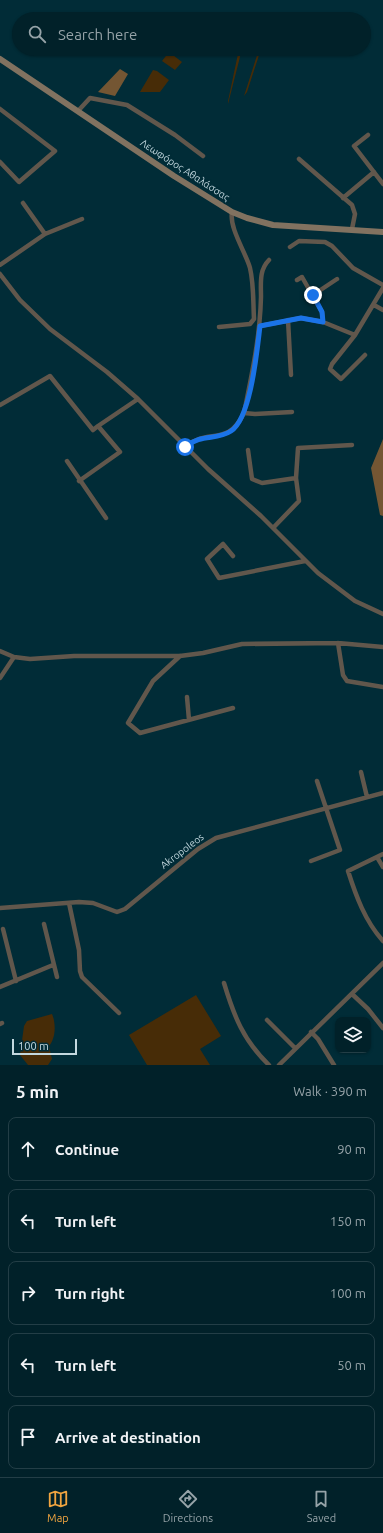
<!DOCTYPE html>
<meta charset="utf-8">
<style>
body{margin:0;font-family:Ubuntu,sans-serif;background:#0f2e35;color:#f1f3f6}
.controls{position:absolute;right:12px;bottom:12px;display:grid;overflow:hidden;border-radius:8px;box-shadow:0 1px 3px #0004}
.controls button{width:36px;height:36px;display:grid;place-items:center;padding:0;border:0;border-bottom:1px solid #233e46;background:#012129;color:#f1f3f6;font:20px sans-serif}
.scale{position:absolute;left:12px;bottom:10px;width:65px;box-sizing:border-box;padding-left:4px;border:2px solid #c3d8df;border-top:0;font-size:11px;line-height:14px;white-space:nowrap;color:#c3d8df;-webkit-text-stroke:3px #012c37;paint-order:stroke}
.stop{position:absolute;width:12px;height:12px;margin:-9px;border:3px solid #1a73e8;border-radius:50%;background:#fff}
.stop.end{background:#1a73e8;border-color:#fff;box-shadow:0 1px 4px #0008}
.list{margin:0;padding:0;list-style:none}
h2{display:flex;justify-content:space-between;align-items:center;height:52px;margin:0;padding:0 16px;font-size:17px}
h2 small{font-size:13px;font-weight:400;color:#96a3a8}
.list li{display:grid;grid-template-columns:26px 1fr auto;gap:12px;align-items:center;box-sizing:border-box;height:64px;margin:0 8px 8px;padding:0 8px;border:1px solid #233e46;border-radius:8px}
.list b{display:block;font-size:15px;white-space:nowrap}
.list em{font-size:13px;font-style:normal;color:#96a3a8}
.icon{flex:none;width:22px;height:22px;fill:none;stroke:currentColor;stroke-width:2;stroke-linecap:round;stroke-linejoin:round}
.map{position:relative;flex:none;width:383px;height:1065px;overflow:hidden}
.search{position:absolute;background:#012129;box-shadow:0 1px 3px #0004;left:12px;right:12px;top:12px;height:44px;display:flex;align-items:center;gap:10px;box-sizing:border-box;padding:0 14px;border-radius:22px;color:#96a3a8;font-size:15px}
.sheet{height:412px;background:#012129}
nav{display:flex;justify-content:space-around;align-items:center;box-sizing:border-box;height:56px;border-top:1px solid #233e46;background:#012129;font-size:11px;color:#96a3a8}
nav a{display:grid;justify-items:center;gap:2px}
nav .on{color:#f1a540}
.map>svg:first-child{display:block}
.green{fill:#472c07}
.forest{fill:#745633}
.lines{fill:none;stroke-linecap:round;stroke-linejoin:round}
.street{stroke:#61574c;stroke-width:4.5}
.secondary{stroke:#817260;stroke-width:6}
.route{stroke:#1a73e8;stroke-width:5}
.labels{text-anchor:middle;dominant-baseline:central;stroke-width:3.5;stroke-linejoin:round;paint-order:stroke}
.street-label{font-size:10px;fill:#c3d8df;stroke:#012c37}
</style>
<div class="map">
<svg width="383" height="1065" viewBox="0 0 383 1065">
<rect width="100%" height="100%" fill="#012c37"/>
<path class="green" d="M239 49H242L228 104V101Z
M259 49H261L247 92 244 96Z
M169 52 182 62 175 70 162 61Z
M153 70 157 71 169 80 160 92H140Z
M196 995 221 1036 200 1049 210 1065H147L129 1035Z
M52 1014C56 1023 56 1038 49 1046L52 1059 48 1065H28L20 1055 24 1026 27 1021Z"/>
<path class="forest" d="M120 69 128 74 115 96 98 92Z
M383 439V516L380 515 371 468Z"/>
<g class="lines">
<path class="street" d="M0 109 55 151 19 182 0 162
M78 111 90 98 127 105 175 135 203 156
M368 135 354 146 383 184
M299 159 352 205 355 214 352 229
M343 198 374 172
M23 203 45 234
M290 247 299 241 325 242 332 246 353 268 383 285
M269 260C259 270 261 283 261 297 260 337 252 374 244 413L255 414 292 412
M0 265 45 234 82 219
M0 274 20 300 50 329 107 372 138 399 208 469 261 516 318 573 355 601 383 614
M297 280 302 277 322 312 323 322
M313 295 337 279
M374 305 383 310
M288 320 291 375
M260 326 301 318 323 322 355 335
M219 327 250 324 254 319C253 302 254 285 250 268 246 253 229 228 232 212
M365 355 341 379 330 369 332 364 355 335 383 288
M0 405 50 376 93 430 98 426 120 452 79 481
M98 426 138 399
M185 447C209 427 227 448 244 413
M248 450 252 479 262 483 296 478
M67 461 106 518
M273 528 299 501 296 478 298 448 352 445
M233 556 223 544 207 559 219 578 305 561
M338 643 343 675 347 681 383 687
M0 651 14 657 30 659 74 656H180L203 653 242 644 338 643 383 647
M180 656 153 681 128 723 140 733 233 708
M0 678 14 657
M187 697 189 720
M361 772 367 797
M383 854 348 871C356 896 365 921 383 941
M377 857 383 867
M311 861 340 850 317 781
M69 903 79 950 80 971 82 977 119 1013
M0 908 79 902 93 903 117 912 125 909 198 849 216 838 383 793
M44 924 57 977
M3 929 16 981
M224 983C234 1016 243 1040 269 1065
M0 987 53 965
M352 994 368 1009 383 1028
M267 1020 295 1048
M0 1024 2 1023
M311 1032 318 1039 334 1065
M279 1065 383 963"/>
<path class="secondary" d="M0 59 174 176 232 212 247 218 273 225 383 232"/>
</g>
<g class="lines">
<path class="route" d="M185 447C202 433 216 441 231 431 251 418 257 350 260 326L301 318 323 322 322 312 313 295"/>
</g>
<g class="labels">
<g class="street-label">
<text transform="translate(185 170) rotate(33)">Λεωφόρος Αθαλάσσας</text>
<text transform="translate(182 851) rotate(-37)">Akropoleos</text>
</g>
</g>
</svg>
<div class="controls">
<button><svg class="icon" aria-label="layers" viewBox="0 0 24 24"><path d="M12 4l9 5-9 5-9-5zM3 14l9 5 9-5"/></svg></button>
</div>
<div class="scale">100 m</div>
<div class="stop" style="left:185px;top:447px"></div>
<div class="stop end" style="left:313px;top:295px"></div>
<div class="search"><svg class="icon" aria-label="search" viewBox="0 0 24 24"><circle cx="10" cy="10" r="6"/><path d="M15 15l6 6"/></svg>Search here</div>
</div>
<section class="sheet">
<h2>5 min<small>Walk · 390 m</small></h2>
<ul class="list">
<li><svg class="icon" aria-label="ahead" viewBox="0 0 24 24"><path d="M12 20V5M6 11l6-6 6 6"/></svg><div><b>Continue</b></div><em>90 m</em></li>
<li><svg class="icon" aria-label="left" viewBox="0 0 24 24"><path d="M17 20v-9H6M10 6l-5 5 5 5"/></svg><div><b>Turn left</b></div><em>150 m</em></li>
<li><svg class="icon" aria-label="right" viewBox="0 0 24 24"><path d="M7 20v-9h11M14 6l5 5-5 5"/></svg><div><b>Turn right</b></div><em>100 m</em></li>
<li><svg class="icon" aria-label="left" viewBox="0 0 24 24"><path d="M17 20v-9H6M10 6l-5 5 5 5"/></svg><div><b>Turn left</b></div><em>50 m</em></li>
<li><svg class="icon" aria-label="arrive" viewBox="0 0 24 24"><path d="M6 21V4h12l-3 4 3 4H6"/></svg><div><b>Arrive at destination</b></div></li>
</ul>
</section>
<nav>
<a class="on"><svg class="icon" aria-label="map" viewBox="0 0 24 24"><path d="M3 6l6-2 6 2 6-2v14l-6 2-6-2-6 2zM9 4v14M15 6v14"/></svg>Map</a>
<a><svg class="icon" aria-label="directions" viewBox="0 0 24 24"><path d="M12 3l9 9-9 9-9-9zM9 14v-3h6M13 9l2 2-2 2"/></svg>Directions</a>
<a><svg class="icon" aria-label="saved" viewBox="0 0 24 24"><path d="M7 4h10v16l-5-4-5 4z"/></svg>Saved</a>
</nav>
